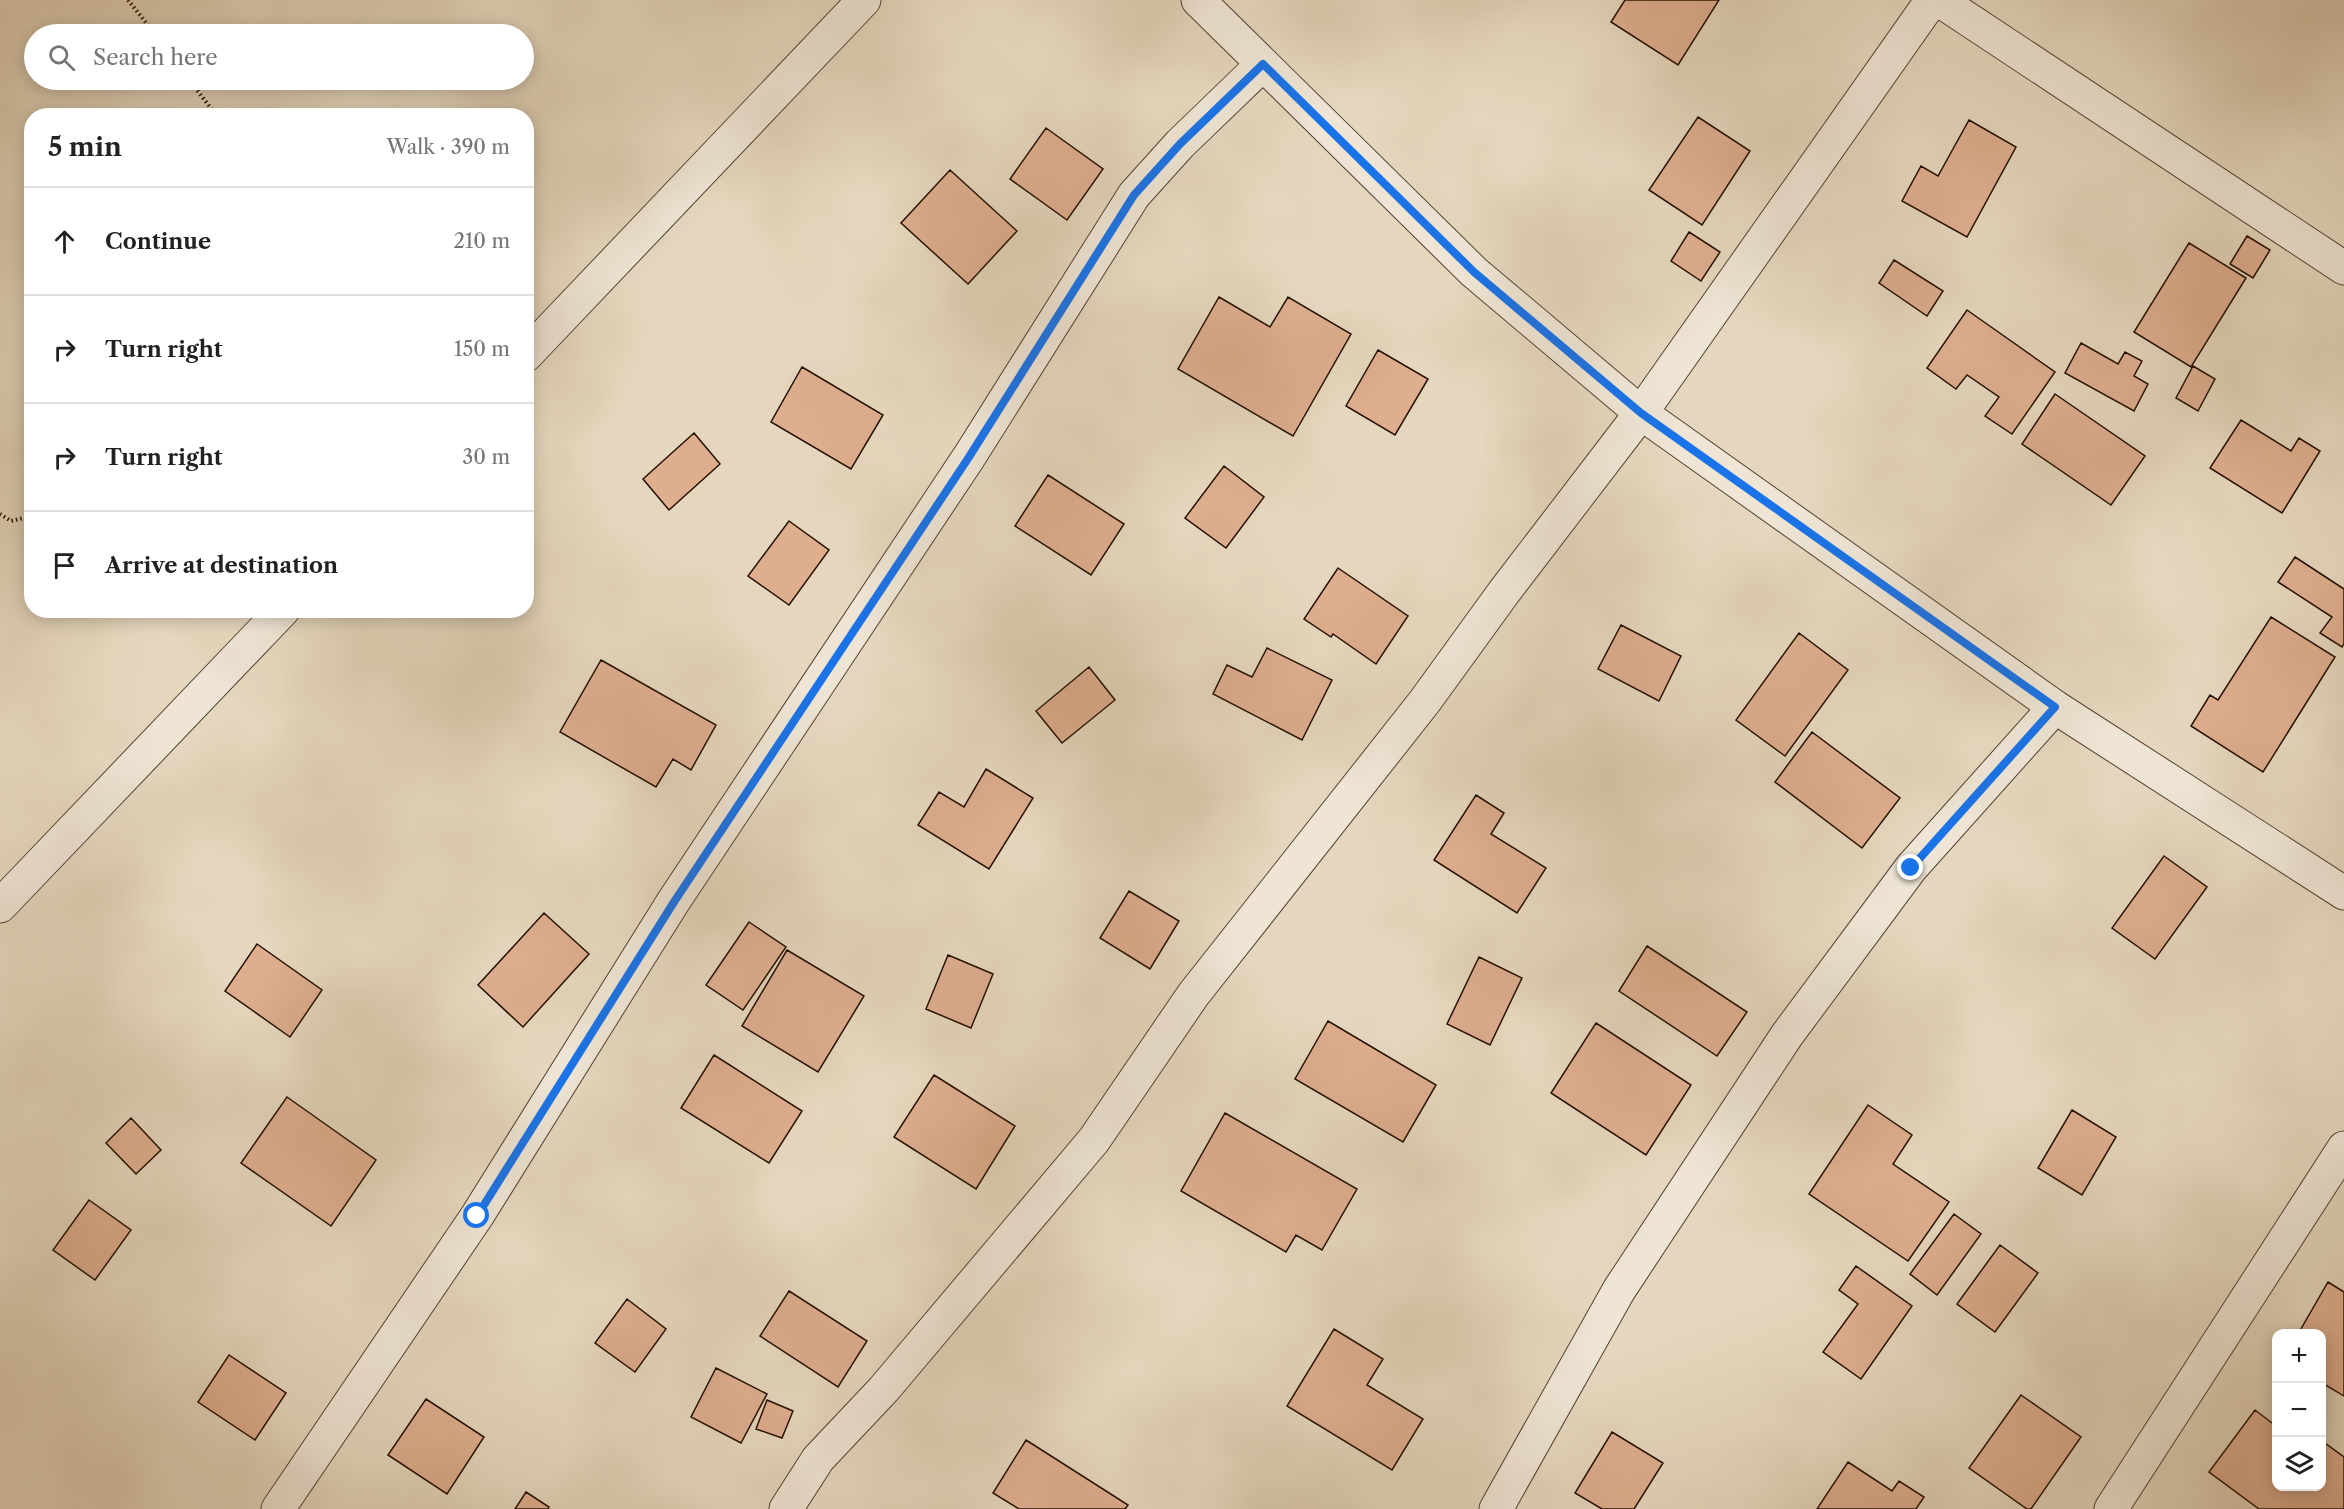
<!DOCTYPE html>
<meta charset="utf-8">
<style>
body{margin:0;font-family:"Libre Caslon Text",serif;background:#f2f2f2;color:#202124}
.controls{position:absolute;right:18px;bottom:18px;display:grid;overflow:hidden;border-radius:12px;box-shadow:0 3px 15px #0003}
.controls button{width:54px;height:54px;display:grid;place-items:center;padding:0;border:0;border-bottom:2px solid #e0e0e0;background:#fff;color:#202124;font:30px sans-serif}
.stop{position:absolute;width:18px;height:18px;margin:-14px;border:4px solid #1a73e8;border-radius:50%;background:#fff}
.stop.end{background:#1a73e8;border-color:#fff;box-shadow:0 2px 6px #0008}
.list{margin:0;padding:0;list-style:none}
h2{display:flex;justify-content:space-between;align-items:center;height:78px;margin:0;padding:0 24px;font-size:26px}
h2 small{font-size:20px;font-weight:400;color:#757577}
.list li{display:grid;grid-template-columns:39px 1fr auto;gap:18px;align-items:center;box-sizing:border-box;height:108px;padding:0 24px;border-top:2px solid #e0e0e0}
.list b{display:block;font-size:22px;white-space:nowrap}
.list em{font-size:20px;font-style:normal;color:#757577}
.icon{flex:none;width:33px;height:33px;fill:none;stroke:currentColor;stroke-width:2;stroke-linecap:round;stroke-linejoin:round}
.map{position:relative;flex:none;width:2344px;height:1509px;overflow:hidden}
.search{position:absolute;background:#fff;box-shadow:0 3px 15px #0003;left:24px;top:24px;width:510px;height:66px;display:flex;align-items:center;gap:15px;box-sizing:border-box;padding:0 21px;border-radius:33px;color:#757577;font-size:22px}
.panel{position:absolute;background:#fff;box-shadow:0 3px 15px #0003;left:24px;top:108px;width:510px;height:510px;border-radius:24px}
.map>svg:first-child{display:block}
.building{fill:#deae8f;stroke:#251001;stroke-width:1.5}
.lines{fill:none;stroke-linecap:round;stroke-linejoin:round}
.street-casing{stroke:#554230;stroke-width:35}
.path{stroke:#251001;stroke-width:4;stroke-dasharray:1.5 3;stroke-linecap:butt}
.street{stroke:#eee5d5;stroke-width:33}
.route{stroke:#1a73e8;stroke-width:8}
</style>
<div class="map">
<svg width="2344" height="1509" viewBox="0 0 2344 1509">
<rect width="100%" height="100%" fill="#e5d7be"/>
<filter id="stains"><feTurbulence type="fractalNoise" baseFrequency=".00333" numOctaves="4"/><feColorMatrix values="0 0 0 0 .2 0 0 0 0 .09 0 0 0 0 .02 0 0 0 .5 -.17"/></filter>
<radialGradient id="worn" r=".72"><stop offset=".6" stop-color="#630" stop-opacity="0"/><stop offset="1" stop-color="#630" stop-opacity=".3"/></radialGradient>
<path class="building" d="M1625 0H1719L1678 65 1611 22Z
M1698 117 1750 151 1702 225 1649 190Z
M1969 120 2016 147 1967 237 1902 201 1921 166 1938 176Z
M1046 128 1103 169 1067 220 1010 179Z
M950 170 1017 231 968 284 901 223Z
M1689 232 1720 252 1701 281 1671 261Z
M2247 236 2270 250 2253 278 2230 264Z
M2189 243 2246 278 2191 367 2134 332Z
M1894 260 1943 291 1927 316 1879 283Z
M1219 297 1270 327 1288 297 1351 334 1293 436 1178 369Z
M1967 310 2055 372 2012 434 1985 416 1999 397 1967 375 1956 389 1927 368Z
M2081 343 2118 364 2125 352 2142 361 2134 376 2148 384 2134 411 2065 373Z
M1378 350 1428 379 1395 435 1346 406Z
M2193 366 2215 379 2198 411 2176 398Z
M802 367 883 415 851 469 771 422Z
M2055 394 2145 456 2111 505 2022 444Z
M2241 420 2291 451 2299 438 2320 451 2282 513 2210 468Z
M694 433 720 464 669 510 643 479Z
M1224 466 1264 497 1226 548 1185 518Z
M1048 475 1124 524 1091 575 1015 526Z
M789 521 829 550 789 605 748 576Z
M2295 557 2344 589V644L2342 647 2320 633 2332 617 2278 582Z
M1338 568 1408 616 1376 664 1333 634 1331 637 1304 619Z
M2271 617 2335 657 2263 772 2191 726 2210 695 2218 700Z
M1621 625 1681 656 1659 701 1598 669Z
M1799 633 1848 670 1785 756 1736 720Z
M1267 648 1332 680 1302 740 1213 694 1227 665 1252 677Z
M601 660 716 725 691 770 673 759 656 787 560 732Z
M1089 667 1115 700 1062 743 1036 711Z
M1812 732 1900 798 1862 848 1775 782Z
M986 769 1033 798 989 869 918 825 939 792 964 807Z
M1476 795 1504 813 1491 834 1546 868 1517 913 1434 860Z
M2164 856 2207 887 2155 959 2112 928Z
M1129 891 1179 921 1150 969 1100 938Z
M544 913 589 954 523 1027 478 985Z
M749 922 786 947 743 1010 706 985Z
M257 944 322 990 290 1037 225 991Z
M1647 946 1747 1012 1717 1056 1619 991Z
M787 950 864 996 818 1072 742 1026Z
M948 955 993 974 971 1028 926 1009Z
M1479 957 1522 978 1490 1045 1447 1024Z
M1328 1021 1436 1085 1403 1142 1295 1079Z
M1596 1023 1691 1085 1646 1155 1551 1093Z
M714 1055 802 1111 769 1163 681 1108Z
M934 1075 1015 1126 976 1189 894 1137Z
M287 1097 376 1160 331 1226 241 1163Z
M1868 1105 1912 1135 1893 1164 1949 1202 1908 1261 1809 1194Z
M2072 1110 2116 1137 2082 1195 2038 1168Z
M1225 1113 1357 1189 1322 1250 1296 1235 1286 1252 1181 1191Z
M131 1118 161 1150 136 1174 106 1143Z
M89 1200 131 1230 95 1280 53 1250Z
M1954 1214 1981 1234 1937 1295 1910 1274Z
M2000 1245 2038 1273 1995 1332 1957 1304Z
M1856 1266 1912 1306 1861 1379 1823 1352 1858 1304 1839 1290Z
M2328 1282 2344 1292V1396L2322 1383V1334H2298Z
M789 1291 867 1341 838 1387 760 1336Z
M627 1299 666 1329 635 1372 595 1343Z
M1334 1329 1383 1359 1367 1385 1423 1419 1392 1470 1287 1406Z
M229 1355 286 1393 255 1440 198 1402Z
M716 1368 767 1394 741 1443 691 1417Z
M2021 1395 2081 1437 2031 1509H2027L1969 1468Z
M426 1399 484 1437 447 1494 388 1455Z
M767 1400 793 1411 782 1438 756 1429Z
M2255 1410 2276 1426V1486H2322V1441L2344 1457V1509H2259L2209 1472Z
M1612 1432 1663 1463 1634 1509H1602L1575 1493Z
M1026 1440 1128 1505 1125 1509H1019L993 1493Z
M1848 1462 1892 1491 1899 1481 1924 1497 1916 1509H1817Z
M526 1492 549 1507 548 1509H515Z"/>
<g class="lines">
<g class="street-casing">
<path id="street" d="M1198 0 1474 272 1641 413 2055 707 2344 893
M1939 0 2344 268
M526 355 864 0
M0 906 283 610
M278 1509 477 1216 673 902 969 457 1134 195 1180 144 1263 64
M786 1509 818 1459 884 1389 1094 1140 1193 995 1425 701 1504 592 1641 413 1932 0
M1496 1509 1619 1290 1787 1035 1911 868 2055 707
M2111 1509 2344 1148"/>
</g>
<path class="path" d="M128 0 155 34
M189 80 217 116
M0 514 11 521 32 516"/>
<use href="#street" class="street"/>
</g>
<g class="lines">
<path class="route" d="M477 1216 674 902 969 457 1134 195 1180 144 1263 64 1474 272 1641 413 2055 707 1911 868"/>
</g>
<rect width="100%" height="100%" filter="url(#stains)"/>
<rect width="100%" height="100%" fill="url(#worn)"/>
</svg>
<div class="controls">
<button>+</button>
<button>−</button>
<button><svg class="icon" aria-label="layers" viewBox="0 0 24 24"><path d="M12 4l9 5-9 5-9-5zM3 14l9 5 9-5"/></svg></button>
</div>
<div class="stop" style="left:477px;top:1216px"></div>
<div class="stop end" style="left:1911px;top:868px"></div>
<div class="search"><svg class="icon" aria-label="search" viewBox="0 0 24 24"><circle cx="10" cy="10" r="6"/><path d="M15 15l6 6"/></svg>Search here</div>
<section class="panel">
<h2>5 min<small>Walk · 390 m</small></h2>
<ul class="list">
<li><svg class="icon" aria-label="ahead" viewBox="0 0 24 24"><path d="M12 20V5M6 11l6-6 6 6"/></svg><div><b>Continue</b></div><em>210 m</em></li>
<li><svg class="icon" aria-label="right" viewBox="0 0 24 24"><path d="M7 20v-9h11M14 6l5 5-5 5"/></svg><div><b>Turn right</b></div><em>150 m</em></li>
<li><svg class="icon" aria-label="right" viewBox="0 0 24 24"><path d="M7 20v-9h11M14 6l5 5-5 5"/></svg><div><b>Turn right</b></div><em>30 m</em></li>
<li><svg class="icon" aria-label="arrive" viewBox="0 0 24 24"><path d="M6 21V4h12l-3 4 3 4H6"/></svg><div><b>Arrive at destination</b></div></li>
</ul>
</section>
</div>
